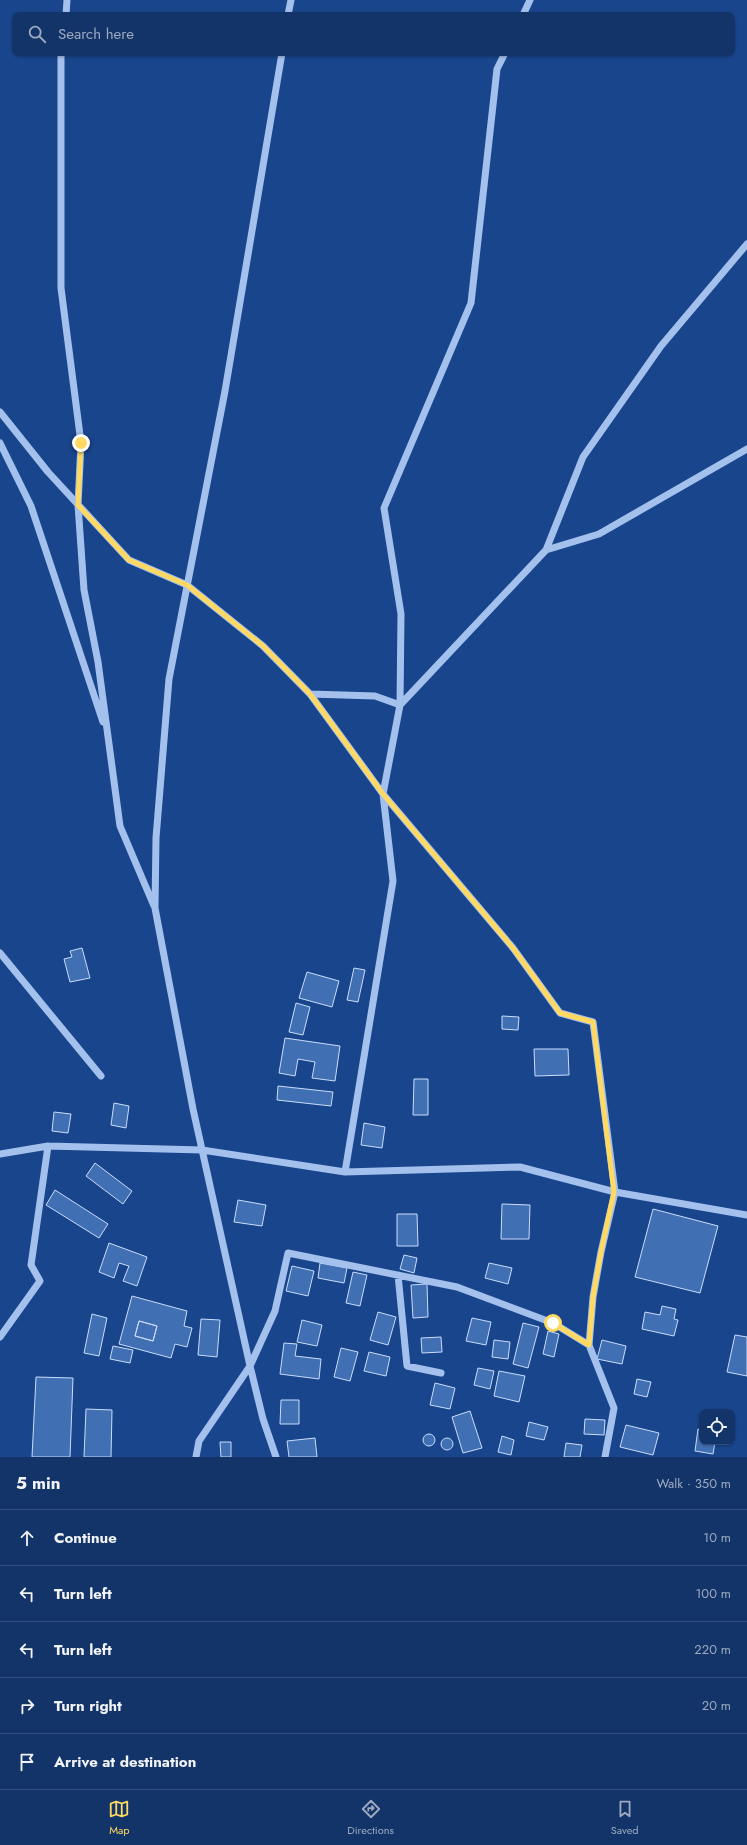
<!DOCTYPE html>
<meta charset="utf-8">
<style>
body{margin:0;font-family:Jost,sans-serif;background:#203f71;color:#f1f3f6}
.controls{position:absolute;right:12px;bottom:12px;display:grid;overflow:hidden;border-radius:8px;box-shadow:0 1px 3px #0004}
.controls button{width:36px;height:36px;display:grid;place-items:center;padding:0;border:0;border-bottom:1px solid #324f7d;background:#133469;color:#f1f3f6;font:20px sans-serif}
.stop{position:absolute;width:12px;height:12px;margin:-9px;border:3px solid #ffd961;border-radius:50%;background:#fff}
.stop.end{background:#ffd961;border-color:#fff;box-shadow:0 1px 4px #0008}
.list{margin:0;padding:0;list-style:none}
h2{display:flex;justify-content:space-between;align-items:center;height:52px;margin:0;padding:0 16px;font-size:17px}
h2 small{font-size:13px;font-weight:400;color:#9daac0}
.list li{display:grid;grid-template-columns:26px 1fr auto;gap:12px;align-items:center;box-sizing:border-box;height:56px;padding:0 16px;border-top:1px solid #324f7d}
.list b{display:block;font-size:15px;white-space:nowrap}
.list em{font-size:13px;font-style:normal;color:#9daac0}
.icon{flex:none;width:22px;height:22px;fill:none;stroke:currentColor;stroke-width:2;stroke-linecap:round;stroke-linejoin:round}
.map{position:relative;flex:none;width:747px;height:1457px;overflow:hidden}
.search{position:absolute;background:#133469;box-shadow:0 1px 3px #0004;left:12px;right:12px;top:12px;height:44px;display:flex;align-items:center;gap:10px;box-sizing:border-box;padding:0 14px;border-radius:8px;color:#9daac0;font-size:15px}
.sheet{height:332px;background:#133469}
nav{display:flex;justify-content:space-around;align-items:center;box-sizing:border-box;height:56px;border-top:1px solid #324f7d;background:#133469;font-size:11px;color:#9daac0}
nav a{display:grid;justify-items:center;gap:2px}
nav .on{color:#ffd961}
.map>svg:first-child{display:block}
.building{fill:#416fb4;stroke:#caddfa;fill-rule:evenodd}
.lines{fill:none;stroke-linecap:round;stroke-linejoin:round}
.minor{stroke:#a4c1ee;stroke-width:7}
.route{stroke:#ffd961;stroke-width:5}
</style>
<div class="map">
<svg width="747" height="1457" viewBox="0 0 747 1457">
<rect width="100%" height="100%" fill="#19458c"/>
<path class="building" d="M82 948 90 978 70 982 64 959 72 957 70 951Z
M354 968 365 970 358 1002 347 1000Z
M307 972 339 981 332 1007 299 998Z
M296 1003 310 1007 303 1035 289 1032Z
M502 1016 519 1017 518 1030 502 1029Z
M285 1038 340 1046 335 1081 312 1078 315 1062 298 1059 295 1076 279 1073Z
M534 1049H568L569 1075 535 1076Z
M414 1079H428V1115H413Z
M278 1086 333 1092 331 1106 277 1100Z
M114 1103 129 1106 126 1128 111 1125Z
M54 1112 71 1114 68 1133 52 1131Z
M364 1123 385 1127 382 1148 361 1145Z
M95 1163 132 1191 123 1204 86 1176Z
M55 1190 108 1224 99 1238 46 1205Z
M238 1200 266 1205 262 1226 234 1222Z
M502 1204 530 1205 529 1239H501Z
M653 1209 718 1226 700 1293 635 1277Z
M397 1214H417L418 1246H397Z
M109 1243 147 1257 137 1286 123 1281 129 1266 119 1263 114 1278 99 1272Z
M404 1255 417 1258 414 1273 400 1269Z
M320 1263 347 1268 344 1283 318 1278Z
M489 1263 512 1268 508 1284 485 1278Z
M292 1266 314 1271 308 1296 286 1291Z
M353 1272 367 1275 360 1306 346 1303Z
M427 1284 428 1317 413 1318 411 1285Z
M132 1296 187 1311 184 1326 192 1328 187 1347 175 1344 171 1358 119 1344ZM139 1321 157 1326 153 1341 135 1336Z
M662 1306 676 1309 674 1319 678 1320 674 1336 642 1329 645 1312 660 1315Z
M378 1312 396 1317 388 1345 370 1340Z
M92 1314 107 1318 99 1356 84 1353Z
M472 1318 491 1322 486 1345 466 1341Z
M201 1319 220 1320 217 1357 198 1355Z
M302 1320 322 1325 317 1346 297 1342Z
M139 1321 157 1326 153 1341 135 1336Z
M523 1323 539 1327 528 1368 513 1364Z
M548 1331 559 1334 554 1357 543 1354Z
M735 1335 747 1337V1376L727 1372Z
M441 1337 442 1352 422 1353 421 1338Z
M494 1340 510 1342 508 1359 492 1357Z
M602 1340 626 1346 622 1364 597 1359Z
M284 1343 297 1344 295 1356 321 1359 319 1379 280 1374Z
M113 1346 133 1350 130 1363 110 1359Z
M341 1348 358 1352 350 1381 334 1377Z
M369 1352 390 1357 386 1376 364 1371Z
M478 1368 494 1371 490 1389 474 1385Z
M499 1371 525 1376 519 1402 494 1396Z
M36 1377 73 1378 70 1457H32Z
M637 1379 651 1382 647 1397 634 1394Z
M435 1383 455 1388 450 1409 430 1405Z
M281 1400H299V1424H280Z
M86 1409 112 1410 111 1457H84Z
M470 1411 482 1448 463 1453 452 1417Z
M585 1419 605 1420 604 1435 584 1434Z
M529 1422 548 1427 544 1440 526 1436Z
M626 1425 659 1433 653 1455 620 1447Z
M698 1429 702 1430V1442H715L713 1454 695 1451Z
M423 1440a6 6 0 1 1 12 0a6 6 0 1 1-12 0Z
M502 1436 514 1440 511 1455 498 1452Z
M441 1444a6 6 0 1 1 12 0a6 6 0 1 1-12 0Z
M315 1438 317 1457H289L287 1441Z
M220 1442H231V1457H221Z
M566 1443 582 1445 580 1457H564Z"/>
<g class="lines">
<path class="minor" d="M66 15 67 0
M288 15 291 0
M523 15 530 0
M61 53V288L81 443 78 505 84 590 98 662 120 826 154 906
M0 412 48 472 129 560 187 585 263 646 310 694 383 794 513 948 560 1013 593 1022 615 1192 601 1252 593 1297 589 1345 614 1408 605 1457
M0 443 31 506 103 722
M546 550 599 534 747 449
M310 694 375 696 400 705 546 550 583 457 661 346 747 244
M0 953 101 1076
M0 1154 48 1146 202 1150 345 1172 520 1167 615 1192 747 1215
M345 1172 393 881 383 794 400 705 401 614 384 508 471 303 497 69 505 53
M398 1275 407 1366 441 1373
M0 1337 40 1281 31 1265 48 1146
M196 1457 199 1441 250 1366 275 1311 288 1253 457 1287 553 1323 589 1345
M276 1457 263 1419 250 1366 193 1109 155 908 156 838 169 679 225 391 282 53"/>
</g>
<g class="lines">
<path class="route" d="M81 443 78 505 129 560 187 585 263 646 310 694 383 794 513 948 560 1013 593 1022 614 1192 601 1252 593 1297 589 1345 553 1323"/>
</g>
</svg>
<div class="controls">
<button><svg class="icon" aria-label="locate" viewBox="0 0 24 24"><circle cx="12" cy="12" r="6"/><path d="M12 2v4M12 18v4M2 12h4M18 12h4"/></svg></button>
</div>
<div class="stop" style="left:553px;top:1323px"></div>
<div class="stop end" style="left:81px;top:443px"></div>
<div class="search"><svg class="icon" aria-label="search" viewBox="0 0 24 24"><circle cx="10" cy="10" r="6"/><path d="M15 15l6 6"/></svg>Search here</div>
</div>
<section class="sheet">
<h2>5 min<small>Walk · 350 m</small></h2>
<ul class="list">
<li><svg class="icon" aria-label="ahead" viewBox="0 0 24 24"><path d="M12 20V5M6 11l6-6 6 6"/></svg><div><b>Continue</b></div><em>10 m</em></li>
<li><svg class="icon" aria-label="left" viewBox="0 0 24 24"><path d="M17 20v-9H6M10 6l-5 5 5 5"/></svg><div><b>Turn left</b></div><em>100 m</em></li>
<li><svg class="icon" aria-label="left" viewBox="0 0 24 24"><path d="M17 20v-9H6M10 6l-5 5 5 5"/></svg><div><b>Turn left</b></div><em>220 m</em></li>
<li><svg class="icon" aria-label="right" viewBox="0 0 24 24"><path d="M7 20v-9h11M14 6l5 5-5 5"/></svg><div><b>Turn right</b></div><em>20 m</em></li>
<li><svg class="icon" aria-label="arrive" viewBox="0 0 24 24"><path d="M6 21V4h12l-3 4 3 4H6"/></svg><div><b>Arrive at destination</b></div></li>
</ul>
</section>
<nav>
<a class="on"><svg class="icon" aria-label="map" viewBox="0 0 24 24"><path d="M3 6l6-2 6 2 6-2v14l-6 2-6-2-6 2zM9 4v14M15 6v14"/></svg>Map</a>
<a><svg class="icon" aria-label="directions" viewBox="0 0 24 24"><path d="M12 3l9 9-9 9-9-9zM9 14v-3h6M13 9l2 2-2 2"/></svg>Directions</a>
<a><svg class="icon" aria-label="saved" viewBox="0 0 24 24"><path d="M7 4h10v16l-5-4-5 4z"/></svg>Saved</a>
</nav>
